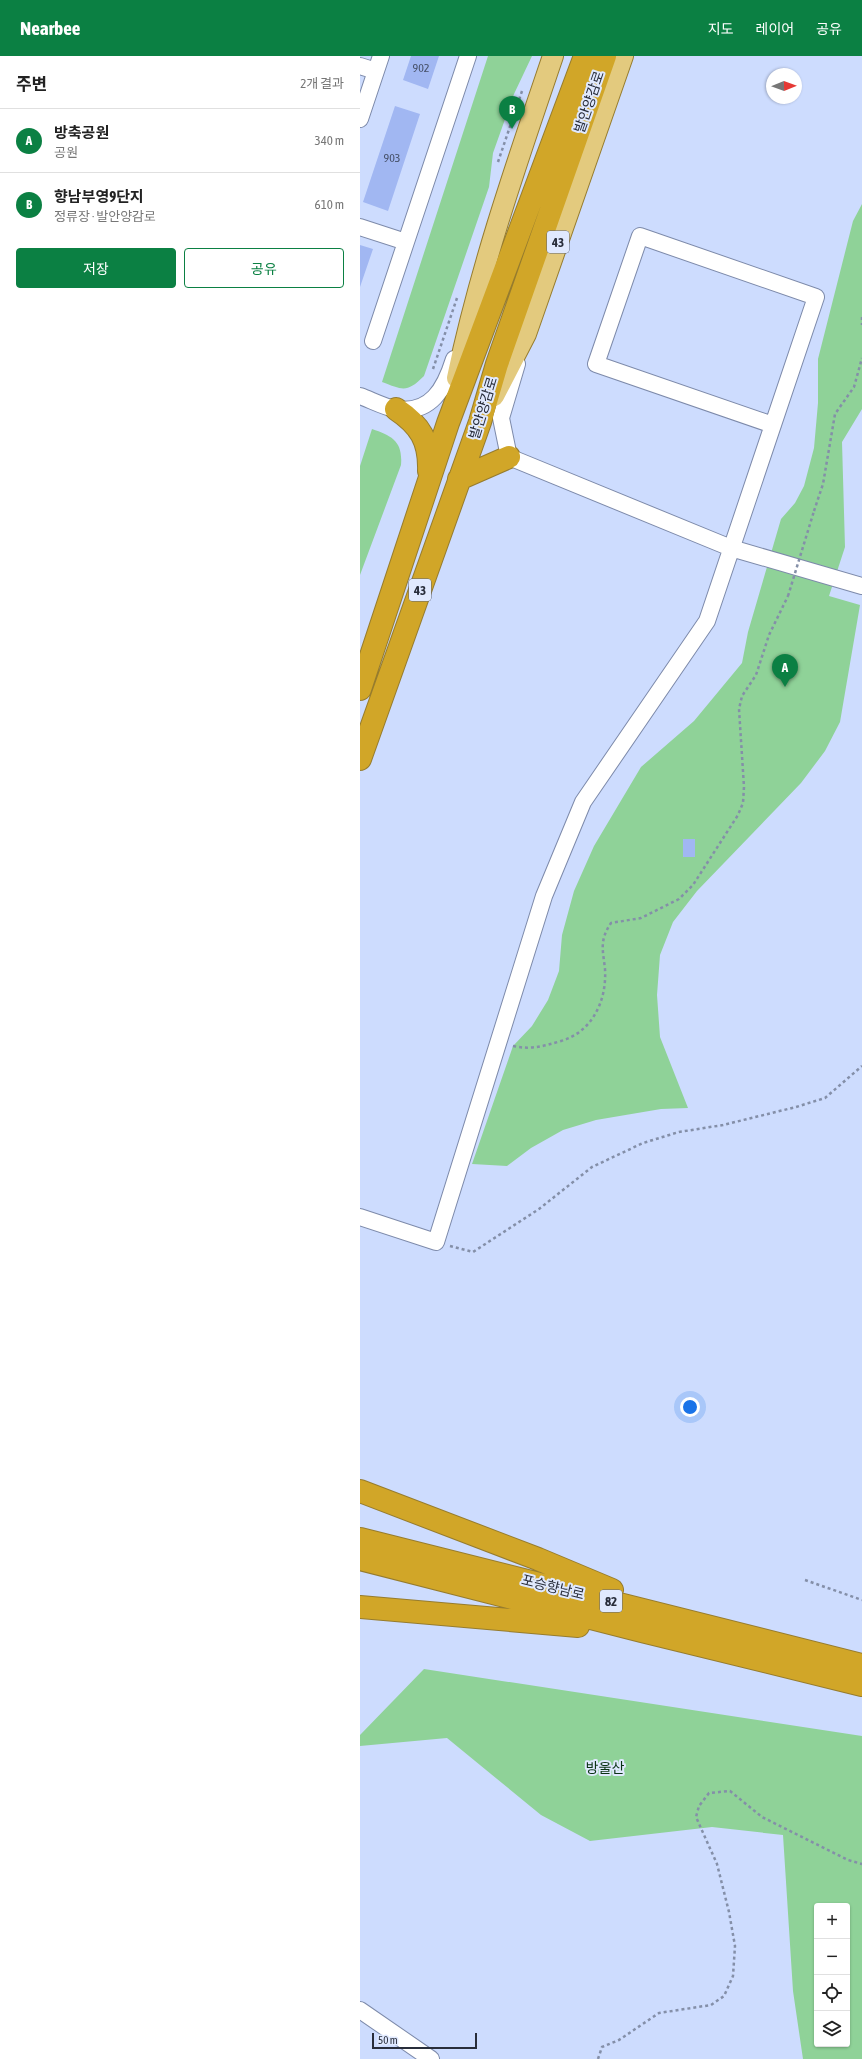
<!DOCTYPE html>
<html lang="ko">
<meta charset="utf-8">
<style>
body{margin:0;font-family:"Asap Condensed","Noto Sans KR",sans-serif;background:#f6f6f6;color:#222}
.controls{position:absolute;right:12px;bottom:12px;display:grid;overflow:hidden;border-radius:4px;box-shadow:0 1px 3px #0004}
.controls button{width:36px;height:36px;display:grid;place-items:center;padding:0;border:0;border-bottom:1px solid #e0e0e0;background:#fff;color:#222;font:20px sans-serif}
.compass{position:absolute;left:406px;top:12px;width:36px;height:36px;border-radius:50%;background:#fff;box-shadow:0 1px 3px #0004;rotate:89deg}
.scale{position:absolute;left:12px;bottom:10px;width:105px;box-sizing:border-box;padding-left:4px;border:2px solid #282d3a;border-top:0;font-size:11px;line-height:14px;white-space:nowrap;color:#282d3a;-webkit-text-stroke:3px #e0e9fe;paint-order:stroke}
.you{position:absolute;left:330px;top:1351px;width:14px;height:14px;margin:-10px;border:3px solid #fff;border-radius:50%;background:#1a73e8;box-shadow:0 0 0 6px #1a73e833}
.badge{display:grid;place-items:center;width:26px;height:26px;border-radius:50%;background:#0b8043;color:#fff;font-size:13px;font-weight:700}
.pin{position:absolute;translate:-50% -33px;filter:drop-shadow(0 1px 2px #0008)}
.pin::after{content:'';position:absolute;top:21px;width:14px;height:12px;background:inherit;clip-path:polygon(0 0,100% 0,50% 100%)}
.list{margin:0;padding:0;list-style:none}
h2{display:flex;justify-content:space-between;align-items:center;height:52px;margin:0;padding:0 16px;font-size:17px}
h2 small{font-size:13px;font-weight:400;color:#767676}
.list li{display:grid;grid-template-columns:26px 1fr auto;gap:12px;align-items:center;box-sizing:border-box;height:64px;padding:0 16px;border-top:1px solid #e0e0e0}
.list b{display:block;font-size:15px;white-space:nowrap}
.list p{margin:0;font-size:13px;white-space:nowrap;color:#767676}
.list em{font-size:13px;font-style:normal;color:#767676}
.actions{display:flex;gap:8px;padding:12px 16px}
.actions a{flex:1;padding:9px 0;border:1px solid #0b8043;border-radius:4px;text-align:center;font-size:14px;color:#0b8043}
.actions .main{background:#0b8043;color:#fff}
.icon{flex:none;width:22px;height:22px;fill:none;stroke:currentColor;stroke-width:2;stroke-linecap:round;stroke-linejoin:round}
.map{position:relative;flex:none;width:502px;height:2003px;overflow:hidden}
header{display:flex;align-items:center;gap:24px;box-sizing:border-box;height:56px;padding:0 20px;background:#0b8043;color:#fff}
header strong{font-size:19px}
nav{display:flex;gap:22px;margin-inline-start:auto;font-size:14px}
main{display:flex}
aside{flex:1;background:#fff}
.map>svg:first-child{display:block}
.green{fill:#8fd298;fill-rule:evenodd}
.building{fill:#a1b7f2}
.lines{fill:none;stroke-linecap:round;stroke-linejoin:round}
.minor-casing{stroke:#7d8aaa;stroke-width:18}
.major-casing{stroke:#967c2e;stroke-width:22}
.highway-casing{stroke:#967c2e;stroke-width:24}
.path{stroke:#848fa8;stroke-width:2.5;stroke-dasharray:3 3;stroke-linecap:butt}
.minor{stroke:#fff;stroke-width:16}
.major{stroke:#e3ca7e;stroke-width:20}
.highway{stroke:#d1a628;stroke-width:22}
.path-bridge{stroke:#848fa8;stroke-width:2.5;stroke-dasharray:3 3;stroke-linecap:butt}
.labels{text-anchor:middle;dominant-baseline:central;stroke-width:4;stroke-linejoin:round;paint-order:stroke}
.number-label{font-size:12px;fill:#465068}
.shield{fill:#e0e9fe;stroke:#5f6575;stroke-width:1}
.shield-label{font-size:13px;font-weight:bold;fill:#282d3a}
.street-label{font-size:14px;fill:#282d3a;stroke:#e0e9fe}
.park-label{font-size:14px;fill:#0a3314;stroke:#e0e9fe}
</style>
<header>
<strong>Nearbee</strong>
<nav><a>지도</a><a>레이어</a><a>공유</a></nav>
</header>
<main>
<aside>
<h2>주변<small>2개 결과</small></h2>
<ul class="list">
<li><span class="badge">A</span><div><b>방축공원</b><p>공원</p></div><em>340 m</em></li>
<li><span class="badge">B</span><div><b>향남부영9단지</b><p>정류장 · 발안양감로</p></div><em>610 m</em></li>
</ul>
<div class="actions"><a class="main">저장</a><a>공유</a></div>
</aside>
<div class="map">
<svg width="502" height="2003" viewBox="0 0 502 2003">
<rect width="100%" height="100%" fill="#cddcfe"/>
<path class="green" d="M128 0H172L154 38 133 97 129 131 64 320C47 337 43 334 22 326Z
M502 148V353L482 386 485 491 469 540 500 549 480 666 465 695 441 727 337 835 313 866 300 899 297 939 300 981 328 1052 301 1053 236 1064 203 1074 171 1092 147 1110 112 1108 153 990 172 970 188 944 199 915 202 879 214 835 234 790 281 711 334 665 382 607 388 576 421 463 435 447 444 430 454 392 458 347V303L493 165Z
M12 373C32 380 43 385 41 409L0 519V410Z
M64 1613 502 1680V2003H443L433 1935 423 1779 352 1771 230 1785 181 1759 87 1682 0 1690V1679ZM457 1850H487V1988H457Z"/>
<path class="building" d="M51 0H79L68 33 43 24Z
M35 50 60 58 28 155 3 146Z
M0 189 13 193 0 231Z
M323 783H335V801H323Z"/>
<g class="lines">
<g class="minor-casing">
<path id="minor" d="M0 10 16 15
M0 63 21 0
M0 171 46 186 108 0
M13 285 46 186
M157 308 141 362 149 401 371 492 502 530
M0 340C11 344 24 351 35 353 71 359 85 332 94 303
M0 1161 76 1186 184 840 223 746 347 565 456 241 280 180 236 308 413 369
M0 1954 71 2003"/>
</g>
<g class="major-casing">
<path id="major" d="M97 322C120 212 157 106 193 0
M134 340 166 278 263 0"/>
</g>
<g class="highway-casing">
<path id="highway" d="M36 353C60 369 70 385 69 415
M99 423 149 401
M0 633 88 367 225 0
M0 703 120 366 137 308 245 0
M0 1435 178 1503 252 1534
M0 1483 502 1609
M0 1503 282 1575 502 1629
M0 1551 218 1570"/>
</g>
<path class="path" d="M138 106 162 35
M502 261V269
M73 313 97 242
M454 455 463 428 475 358 494 331 502 302
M153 990C171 994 184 990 201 985 232 976 247 945 245 913 243 894 239 885 251 867L281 862 319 843 333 829 378 759 383 747 384 731 379 653 382 640 396 619 409 579 428 540
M90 1190 113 1196 179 1153 232 1111 283 1087 319 1076 363 1069 436 1051 465 1042 502 1010
M445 1524 502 1544
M238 2003 242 1991 259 1984 299 1957 351 1949 364 1940 373 1920 375 1890 369 1856 357 1808 336 1761 339 1750 349 1737 370 1735 402 1761 488 1804 502 1808"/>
<use href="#minor" class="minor"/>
<use href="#major" class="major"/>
<use href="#highway" class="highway"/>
<path class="path-bridge" d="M428 540 454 455"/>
</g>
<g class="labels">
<g class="number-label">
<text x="61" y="12">902</text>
<text x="32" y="102">903</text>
</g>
<g class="shield">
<rect x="187" y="175" width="22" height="22" rx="3"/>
<rect x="49" y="523" width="22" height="22" rx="3"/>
<rect x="240" y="1534" width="22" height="22" rx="3"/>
</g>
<g class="shield-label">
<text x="198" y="186">43</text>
<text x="60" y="534">43</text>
<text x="251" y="1545">82</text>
</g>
<g class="street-label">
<text transform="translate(229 46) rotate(-71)">발안양감로</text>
<text transform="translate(123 352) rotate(-73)">발안양감로</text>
<text transform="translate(193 1531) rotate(14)">포승향남로</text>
</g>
<g class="park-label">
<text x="245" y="1712">방울산</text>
</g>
</g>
</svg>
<div class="controls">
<button>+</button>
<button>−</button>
<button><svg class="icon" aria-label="locate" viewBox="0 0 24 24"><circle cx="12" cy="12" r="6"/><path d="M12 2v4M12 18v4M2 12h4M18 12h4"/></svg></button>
<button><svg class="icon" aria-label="layers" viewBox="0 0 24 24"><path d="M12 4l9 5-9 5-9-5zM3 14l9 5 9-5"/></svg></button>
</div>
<svg class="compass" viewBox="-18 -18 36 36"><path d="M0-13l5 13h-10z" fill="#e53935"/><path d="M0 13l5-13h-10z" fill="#767676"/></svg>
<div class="scale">50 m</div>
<div class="you"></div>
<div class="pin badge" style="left:425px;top:631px">A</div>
<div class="pin badge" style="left:152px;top:73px">B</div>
</div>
</main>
